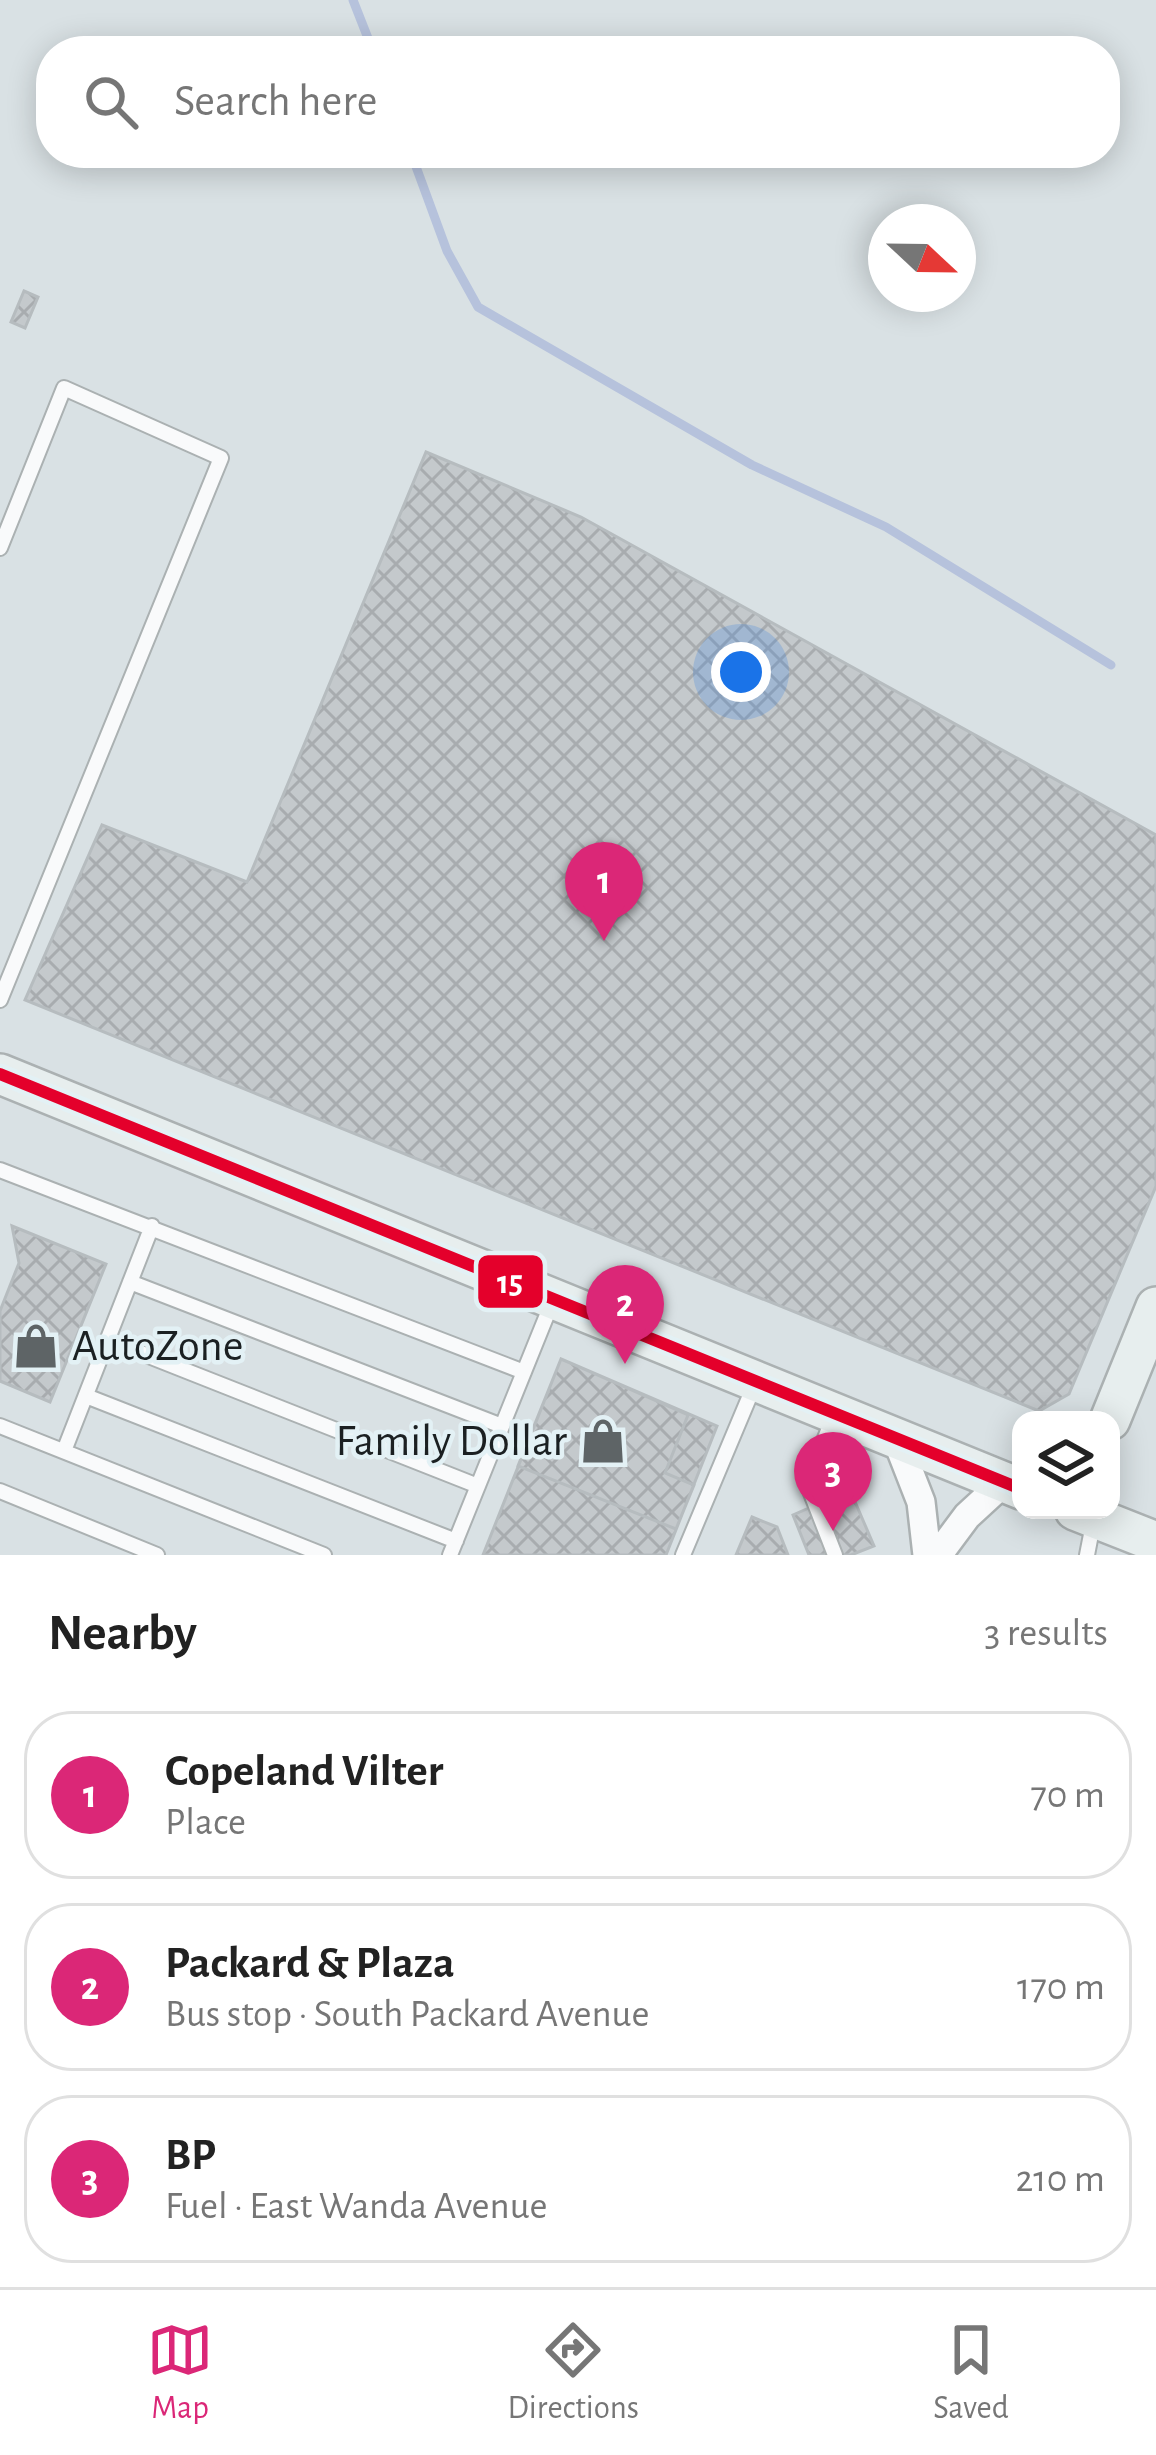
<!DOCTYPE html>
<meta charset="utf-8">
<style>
body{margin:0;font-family:"Alegreya Sans",sans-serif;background:#f6f6f6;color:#222}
.controls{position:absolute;right:36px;bottom:36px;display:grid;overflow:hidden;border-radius:24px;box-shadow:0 6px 30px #0003}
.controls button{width:108px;height:108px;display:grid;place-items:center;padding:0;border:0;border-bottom:3px solid #e0e0e0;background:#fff;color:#222;font:60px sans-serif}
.compass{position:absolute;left:868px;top:204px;width:108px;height:108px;border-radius:50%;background:#fff;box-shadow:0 6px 30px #0003;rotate:112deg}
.you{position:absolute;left:741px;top:672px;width:42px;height:42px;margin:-30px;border:9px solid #fff;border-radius:50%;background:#1a73e8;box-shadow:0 0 0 18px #1a73e833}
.badge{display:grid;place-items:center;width:78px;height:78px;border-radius:50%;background:#db2777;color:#fff;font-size:39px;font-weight:700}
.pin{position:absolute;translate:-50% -99px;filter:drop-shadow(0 3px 6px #0008)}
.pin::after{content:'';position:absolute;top:63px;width:42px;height:36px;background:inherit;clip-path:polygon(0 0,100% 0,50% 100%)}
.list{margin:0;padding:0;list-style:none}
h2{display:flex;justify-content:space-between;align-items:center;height:156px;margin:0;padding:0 48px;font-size:51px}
h2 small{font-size:39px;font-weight:400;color:#767676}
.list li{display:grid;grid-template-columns:78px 1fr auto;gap:36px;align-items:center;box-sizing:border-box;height:168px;margin:0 24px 24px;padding:0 24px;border:3px solid #e0e0e0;border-radius:48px}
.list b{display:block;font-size:45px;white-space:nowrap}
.list p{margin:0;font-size:39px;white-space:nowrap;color:#767676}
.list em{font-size:39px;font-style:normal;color:#767676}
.icon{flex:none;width:66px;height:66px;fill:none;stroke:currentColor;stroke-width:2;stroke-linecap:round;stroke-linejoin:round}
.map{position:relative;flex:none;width:1156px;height:1555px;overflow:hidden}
.search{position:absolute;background:#fff;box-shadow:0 6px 30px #0003;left:36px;right:36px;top:36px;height:132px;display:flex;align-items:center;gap:30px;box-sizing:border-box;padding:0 42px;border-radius:48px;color:#767676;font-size:45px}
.sheet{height:732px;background:#fff}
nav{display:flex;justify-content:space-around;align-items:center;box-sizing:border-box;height:168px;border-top:3px solid #e0e0e0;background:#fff;font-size:33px;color:#767676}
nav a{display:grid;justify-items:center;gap:6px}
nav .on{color:#db2777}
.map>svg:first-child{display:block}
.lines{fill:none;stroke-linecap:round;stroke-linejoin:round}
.stream{stroke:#b6c2dc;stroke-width:9}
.building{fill:url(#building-cross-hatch);stroke:#b6bcbf;stroke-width:3}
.lane-casing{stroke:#abb1b2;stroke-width:18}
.street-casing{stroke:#abb1b2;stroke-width:32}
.secondary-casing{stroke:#abb1b2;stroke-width:44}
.lane{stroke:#f9fafb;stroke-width:14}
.street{stroke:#f9fafb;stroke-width:27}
.secondary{stroke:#e7eeee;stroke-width:39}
.bus-1-casing{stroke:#e3f1f5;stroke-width:21}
.bus-1{stroke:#e4002b;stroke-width:12}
.labels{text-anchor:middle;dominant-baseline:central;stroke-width:9;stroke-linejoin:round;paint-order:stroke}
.poi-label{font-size:45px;fill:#1b2022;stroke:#e3f1f5;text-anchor:start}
.line-badge{stroke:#e3f1f5;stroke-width:4.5}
.badge-label{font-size:33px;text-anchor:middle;font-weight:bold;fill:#fff}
</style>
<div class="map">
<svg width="1156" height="1555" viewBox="0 0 1156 1555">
<defs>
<pattern id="building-cross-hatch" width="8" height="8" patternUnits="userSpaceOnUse" patternTransform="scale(3)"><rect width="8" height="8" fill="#c4c9cc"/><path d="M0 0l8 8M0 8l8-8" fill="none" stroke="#a8acaf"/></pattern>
</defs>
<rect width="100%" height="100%" fill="#d9e1e4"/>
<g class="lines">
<path class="stream" d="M353 0 373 51
M411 153 447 251 478 307 752 465 886 527 1111 665"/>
</g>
<path class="building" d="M24 291 38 297 25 328 11 322Z
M426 452 581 517 1156 835V1186L1069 1394 1039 1411 25 1000 102 825 247 882Z
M12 1226 106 1264 50 1402 0 1381V1311L19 1263Z
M561 1359 717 1426 666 1555H483Z
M561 1359 688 1415 665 1473 694 1485 676 1529 518 1466Z
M850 1490 874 1546 851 1555H809L793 1515Z
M752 1517 777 1527 788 1555H736Z"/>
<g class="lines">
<g class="lane-casing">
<path id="lane" d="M0 548 64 388 221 458 0 1000
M0 1170 524 1372
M130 1282 502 1426
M108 1340 478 1486
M86 1396 456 1541
M833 1418 807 1483 835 1555
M0 1426 324 1555
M64 1451 152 1226
M0 1491 157 1555
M450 1555 551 1305
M683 1555 754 1386
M1087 1555 1094 1519"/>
</g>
<g class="street-casing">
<path id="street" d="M896 1438 921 1502 927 1555
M938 1555 967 1516 1004 1482"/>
</g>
<g class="secondary-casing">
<path id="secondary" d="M0 1074 1021 1489
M1110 1420 1156 1307
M1075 1510 1156 1542"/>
</g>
<use href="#lane" class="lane"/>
<use href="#street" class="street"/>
<use href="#secondary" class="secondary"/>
<g class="bus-1-casing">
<path id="bus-1" d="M0 1074 1021 1489"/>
</g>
<use href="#bus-1" class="bus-1"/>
</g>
<defs>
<g id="shop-bare" transform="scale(3.6)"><path d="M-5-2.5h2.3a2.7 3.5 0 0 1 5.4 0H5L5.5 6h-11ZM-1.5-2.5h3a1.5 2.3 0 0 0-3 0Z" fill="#5e6466" stroke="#e3f1f5" stroke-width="2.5" paint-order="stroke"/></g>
</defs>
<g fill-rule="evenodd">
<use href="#shop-bare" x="36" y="1346"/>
<use href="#shop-bare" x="603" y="1441"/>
</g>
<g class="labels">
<g class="poi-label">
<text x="72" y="1346">AutoZone</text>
<text x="567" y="1441" text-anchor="end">Family Dollar</text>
</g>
</g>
<rect class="line-badge" x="476" y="1253" width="69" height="57" rx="12" fill="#e4002b"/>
<g class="badge-label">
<text x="510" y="1293">15</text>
</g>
</svg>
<div class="controls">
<button><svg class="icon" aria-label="layers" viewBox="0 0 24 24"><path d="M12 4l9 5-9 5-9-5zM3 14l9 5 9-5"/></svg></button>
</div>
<svg class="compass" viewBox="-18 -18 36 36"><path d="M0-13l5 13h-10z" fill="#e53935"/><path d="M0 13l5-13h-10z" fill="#767676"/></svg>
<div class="you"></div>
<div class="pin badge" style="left:604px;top:941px">1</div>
<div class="pin badge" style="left:625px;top:1364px">2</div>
<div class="pin badge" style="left:833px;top:1531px">3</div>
<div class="search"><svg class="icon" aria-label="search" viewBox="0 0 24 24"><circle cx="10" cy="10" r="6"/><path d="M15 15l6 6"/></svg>Search here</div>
</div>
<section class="sheet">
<h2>Nearby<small>3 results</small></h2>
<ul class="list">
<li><span class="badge">1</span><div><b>Copeland Vilter</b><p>Place</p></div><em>70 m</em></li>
<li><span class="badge">2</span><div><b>Packard &amp; Plaza</b><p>Bus stop · South Packard Avenue</p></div><em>170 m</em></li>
<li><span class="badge">3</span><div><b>BP</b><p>Fuel · East Wanda Avenue</p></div><em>210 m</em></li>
</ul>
</section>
<nav>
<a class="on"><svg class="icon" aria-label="map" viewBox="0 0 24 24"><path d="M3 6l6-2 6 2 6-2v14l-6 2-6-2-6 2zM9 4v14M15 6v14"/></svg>Map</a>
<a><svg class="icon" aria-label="directions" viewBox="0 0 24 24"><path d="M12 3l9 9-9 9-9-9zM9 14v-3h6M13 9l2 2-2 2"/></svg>Directions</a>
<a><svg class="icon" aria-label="saved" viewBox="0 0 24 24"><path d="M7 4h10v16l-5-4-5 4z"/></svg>Saved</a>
</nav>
